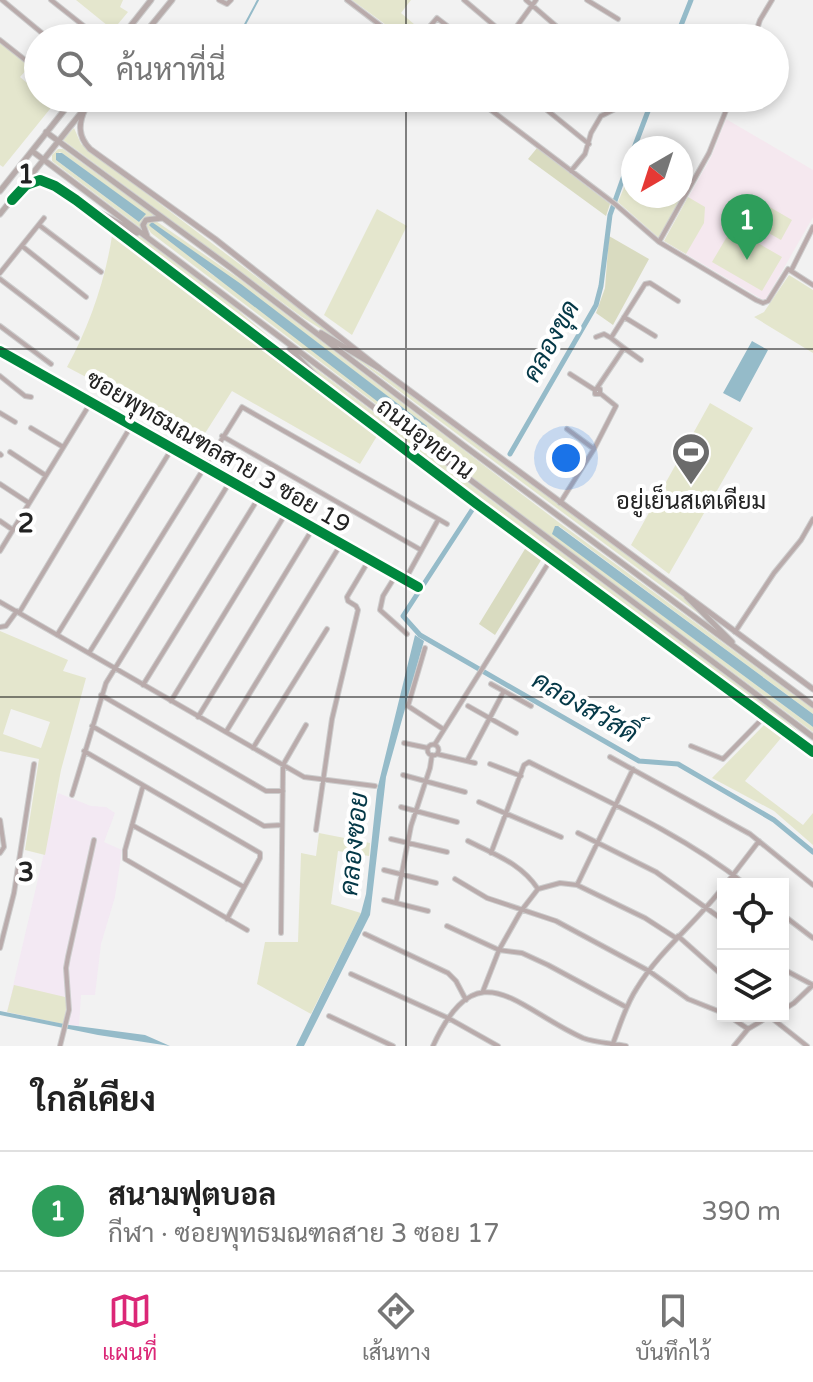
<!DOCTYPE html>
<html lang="th">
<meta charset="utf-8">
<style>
body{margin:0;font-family:"Varela Round",Sarabun,sans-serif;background:#f6f6f6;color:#222}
.controls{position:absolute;right:24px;bottom:24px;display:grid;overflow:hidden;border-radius:0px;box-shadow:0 4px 12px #0003}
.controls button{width:72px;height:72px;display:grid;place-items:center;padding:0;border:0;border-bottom:2px solid #e0e0e0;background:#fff;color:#222;font:40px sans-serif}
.compass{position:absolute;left:621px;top:136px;width:72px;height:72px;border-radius:50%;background:#fff;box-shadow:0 4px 12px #0003;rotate:219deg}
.you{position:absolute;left:566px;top:458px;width:28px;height:28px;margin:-20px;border:6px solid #fff;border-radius:50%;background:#1a73e8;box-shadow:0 0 0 12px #1a73e833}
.badge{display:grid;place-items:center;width:52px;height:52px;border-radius:50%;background:#db2777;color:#fff;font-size:26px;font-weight:700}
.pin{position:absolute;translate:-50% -66px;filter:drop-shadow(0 2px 4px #0008)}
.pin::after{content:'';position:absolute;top:42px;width:28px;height:24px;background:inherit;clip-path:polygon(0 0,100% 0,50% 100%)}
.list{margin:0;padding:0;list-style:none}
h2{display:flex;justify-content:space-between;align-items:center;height:104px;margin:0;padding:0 32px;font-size:34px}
h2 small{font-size:26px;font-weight:400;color:#767676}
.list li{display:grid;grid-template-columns:52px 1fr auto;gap:24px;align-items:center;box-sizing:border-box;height:120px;padding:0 32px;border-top:2px solid #e0e0e0}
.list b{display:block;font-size:30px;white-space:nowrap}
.list p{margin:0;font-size:26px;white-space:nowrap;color:#767676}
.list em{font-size:26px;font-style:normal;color:#767676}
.icon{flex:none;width:44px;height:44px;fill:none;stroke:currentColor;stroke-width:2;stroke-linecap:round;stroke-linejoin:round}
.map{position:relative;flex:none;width:813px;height:1046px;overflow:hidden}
.search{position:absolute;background:#fff;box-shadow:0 4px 12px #0003;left:24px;right:24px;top:24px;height:88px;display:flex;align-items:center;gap:20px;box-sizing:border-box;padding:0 28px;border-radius:44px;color:#767676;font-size:30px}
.sheet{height:224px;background:#fff}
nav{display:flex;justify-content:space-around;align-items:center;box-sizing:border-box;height:112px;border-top:2px solid #e0e0e0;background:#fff;font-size:22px;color:#767676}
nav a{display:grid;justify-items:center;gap:4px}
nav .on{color:#db2777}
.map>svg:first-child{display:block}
.industrial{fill:#f3e9f3}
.education{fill:#f5e8ef}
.green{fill:#e4e6cd;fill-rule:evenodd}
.forest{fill:#d9dbc0}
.water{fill:#95bbc9}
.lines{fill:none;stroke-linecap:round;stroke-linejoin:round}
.stream{stroke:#95bbc9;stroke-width:2}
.canal{stroke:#95bbc9;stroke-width:5}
.minor-casing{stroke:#cdcdcd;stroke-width:6}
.tertiary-casing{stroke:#cdcdcd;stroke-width:7}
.secondary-casing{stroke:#cdcdcd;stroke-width:7}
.minor{stroke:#b9abab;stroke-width:4}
.tertiary{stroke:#b9abab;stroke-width:5}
.secondary{stroke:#b7abaa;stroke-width:5}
.cycleway-casing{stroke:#fff;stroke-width:15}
.cycleway{stroke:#00873e;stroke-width:10}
.grid{fill:none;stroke:#222;stroke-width:2;stroke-opacity:0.55}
.labels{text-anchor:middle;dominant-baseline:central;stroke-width:8;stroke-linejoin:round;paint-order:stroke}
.street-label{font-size:24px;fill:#222;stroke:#fff}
.poi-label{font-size:24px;fill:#222;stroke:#fff}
.water-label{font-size:26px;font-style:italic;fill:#043847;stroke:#fff}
.grid-label{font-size:26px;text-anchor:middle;font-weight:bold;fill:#222;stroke:#fff;stroke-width:8;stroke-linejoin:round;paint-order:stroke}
</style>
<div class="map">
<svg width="813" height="1046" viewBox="0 0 813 1046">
<rect width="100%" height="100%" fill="#f2f2f2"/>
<path class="industrial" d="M58 793 91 806 106 807 115 813 104 842 122 850 115 897 101 944 95 995H81L79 1027 7 1012Z"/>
<path class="education" d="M726 119 813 170V217L765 301 664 241 711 157Z"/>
<path class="green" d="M76 0H123L120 7 128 12 113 30Z
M352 0H411L401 13 421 30 415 38H404Z
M0 43 30 66 20 77 38 92V98H46L54 104 3 167 0 165Z
M74 128 81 144 345 344 302 317 63 140Z
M58 149H63L154 215 147 218 142 229 52 161V155ZM59 152 62 153 145 214 139 222 56 160Z
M633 166V196H681V172L694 177 659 238 618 202Z
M751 196 792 220 781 240 739 216Z
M688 197 705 207 704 223 686 254 664 241Z
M377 209 407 226 352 335 324 315Z
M153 219 241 280 557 521 813 709V714L559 526 553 534 813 727V732L547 534 151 233 146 225ZM154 224 241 285 427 426 206 270Z
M114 222 144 239 225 299 301 364 112 224Z
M732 228 782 257 762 291 712 262Z
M112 236 377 436 360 464 232 391 202 438 67 367C89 327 105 281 112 236Z
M789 275 813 290V353L754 317 764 312Z
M343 349 423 402 688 600 714 625Z
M304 360 780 716 813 744V749L333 389Z
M710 403 753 428 669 574 631 545Z
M0 631 68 660 63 671 86 678 61 770 45 855 25 850 39 759 0 751ZM11 709 50 722 41 748 3 734Z
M764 725 781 738 745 781 803 825 813 813V845L774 811 712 778Z
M319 833 370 843 369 856 338 851 331 904 361 913 311 1014 257 984 265 942H298L301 853 316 856Z
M14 985 65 997 67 1005 63 1024 7 1012Z"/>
<path class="forest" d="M537 148 610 204 606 216 528 159Z
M609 236 649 259 613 325 596 313 605 288Z
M528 544 543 557 495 635 479 624Z"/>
<path class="water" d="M56 153H62L146 214 139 222 56 160Z
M152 222 241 284 427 426V431L423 435 420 434 395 415 151 227 149 225Z
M752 341 768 350 740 402 723 393Z
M555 526H558L813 714V727L552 534Z
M415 635 424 641 386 777 370 915 304 1046H296L361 913 366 894 377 790Z
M0 1011 69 1025 145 1035 170 1046 98 1035 0 1015Z"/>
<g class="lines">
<path class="stream" d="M242 30 258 0"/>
<path class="canal" d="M676 38 691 0
M634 148 653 98
M510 454 596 305 601 286 610 215 633 150
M472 510 403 616 420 635 639 761 678 764 774 820 813 852"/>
<g class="minor-casing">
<path id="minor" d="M2 0 48 38
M51 0 99 38
M219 0 227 4 231 0
M347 0 397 38
M464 0 509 38
M526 0 570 38
M587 0 618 19
M509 37 536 0
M420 38 437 18 459 35
M754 38 760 20 772 0
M0 40 38 70
M475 98 615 204 659 242 756 300 763 303 768 301 788 269 813 285
M532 98 589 144
M571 171 585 154 591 133 601 116 619 107 625 98
M39 225 101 272
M659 242 709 153 731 98
M22 246 86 297
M791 271 813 227
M0 273 44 218
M0 279 77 338
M624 317 655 336
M0 326 51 364
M596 337 604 334 611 338
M624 348 641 360
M0 351 418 587
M570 374 595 390
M0 376 25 396 31 397
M597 388 624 348 611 338 645 284 650 283 678 301
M595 389H600V394H595Z
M0 413 15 422
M31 428 63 447
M567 429 594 449
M222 436 421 550
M10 452 45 475
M0 454 1 455
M0 484 29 503
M560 503 594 449 616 406 601 394
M0 521 13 530
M0 551 91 402
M396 575 383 596 380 610 407 634
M405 580 438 520
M0 602 304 777 375 786
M19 613 131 426
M0 627 6 626 17 611
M735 632 774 573 801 540 813 519
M57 635 171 450
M425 648 408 706 443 729
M89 653 242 407 447 524
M491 684 531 706
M143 685 259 497
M101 695 266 791H283
M171 701 286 513
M468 706 516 733
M198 717 313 528
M92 726 264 826 282 825
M226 732 341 544
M404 743 428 748
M435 744 551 559
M427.5 750a5.5 5.5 0 1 1 11 0a5.5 5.5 0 1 1-11 0Z
M691 746 723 759 765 716
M253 748 327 629
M84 751 260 853V858L227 919
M437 754 475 763
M610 757 750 834 813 885
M467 761 504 691
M490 764 521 776
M403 775 465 792
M143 786 125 850V859L247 930
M72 795 106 683 231 480
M479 802 561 837
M401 807 457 822
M0 820 4 847 0 853
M132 825 244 887
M316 830 332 719 358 610 356 606 348 601 347 597 369 560
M578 833 656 872 723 920
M391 839 447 852
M468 841C495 855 521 863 538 889
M491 853 524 765 529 762C602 799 681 833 745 884
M384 870 436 883
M455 879 487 898 556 921 649 971 688 999 723 1013
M726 884 759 841
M577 885 633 769
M384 900 428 911
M396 903 411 826 430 768 432 755
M783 915 813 938
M447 926 499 950 522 953 548 965 626 1007
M281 933 283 765 306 725
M365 934 448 973 456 981 466 1000
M678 936 723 976
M0 948 14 893 34 764
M783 969 813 985
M351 974 448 1018 498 1046
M483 991 499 950 521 911 538 889 560 883 577 885 645 918 676 938
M783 1010 794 1003 813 985
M329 1016 393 1046
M729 1016 748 1029
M769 1016 807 1046
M60 1046 69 1010 66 968 68 957 94 840
M433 1046C478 948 516 1008 583 1038 596 1043 612 1043 626 1046
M612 1046C620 1026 625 1006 637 988 660 950 696 923 723 887
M734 1046 748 1029 768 1017"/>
</g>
<g class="tertiary-casing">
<path id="tertiary" d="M85 109C78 124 78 137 90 149L215 239 379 368 813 689
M22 189C42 171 61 189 79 202
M87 208 322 385
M330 391 477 504 813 752"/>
</g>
<g class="secondary-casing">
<path id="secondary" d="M121 38 151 0
M141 38 172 0
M46 132 231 268 463 445 813 705
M32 151C291 347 552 542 813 737
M0 191 74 98
M76 200 137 233
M0 214 93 98
M147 236 143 225 146 220 162 218
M321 333 379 368
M290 349 331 392
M687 597 732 642"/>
</g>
<use href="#minor" class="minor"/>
<use href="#tertiary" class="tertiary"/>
<use href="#secondary" class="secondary"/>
<g class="cycleway-casing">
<path id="cycleway" d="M12 200 26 185 40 180 55 186 76 200 477 504 813 752
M0 351 418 587"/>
</g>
<use href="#cycleway" class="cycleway"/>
</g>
<path class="grid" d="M406 0V38M406 98V1046M0 349H813M0 697H813"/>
<defs>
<g id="stadium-pin" transform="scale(2)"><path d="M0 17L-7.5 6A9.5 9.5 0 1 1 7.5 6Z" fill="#6b6b6b" stroke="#fff"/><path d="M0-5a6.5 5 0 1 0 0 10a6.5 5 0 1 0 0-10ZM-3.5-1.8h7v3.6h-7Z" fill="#fff"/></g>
</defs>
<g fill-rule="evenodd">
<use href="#stadium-pin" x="691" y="452"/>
</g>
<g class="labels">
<g class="street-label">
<text transform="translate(425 439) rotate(38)">ถนนอุทยาน</text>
<text transform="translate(218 452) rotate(30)">ซอยพุทธมณฑลสาย 3 ซอย 19</text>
</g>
<g class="poi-label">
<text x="691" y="501">อยู่เย็นสเตเดียม</text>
</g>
<g class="water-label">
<text transform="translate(551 341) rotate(-61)">คลองขุด</text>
<text transform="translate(585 707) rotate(30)">คลองสวัสดิ์</text>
<text transform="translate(354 844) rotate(-84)">คลองซอย</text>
</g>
</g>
<g class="grid-label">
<text x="26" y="183">1</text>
<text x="26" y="532">2</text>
<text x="26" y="881">3</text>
</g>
</svg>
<div class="controls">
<button><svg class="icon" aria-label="locate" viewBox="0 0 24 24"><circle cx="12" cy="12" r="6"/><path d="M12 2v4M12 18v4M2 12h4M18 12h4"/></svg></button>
<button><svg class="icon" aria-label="layers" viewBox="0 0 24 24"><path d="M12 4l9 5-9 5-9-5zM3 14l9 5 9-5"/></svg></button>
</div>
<svg class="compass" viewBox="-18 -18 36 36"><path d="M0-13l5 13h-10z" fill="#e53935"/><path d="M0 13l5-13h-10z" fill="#767676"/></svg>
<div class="you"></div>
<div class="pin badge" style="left:747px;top:260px;background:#2e9e5b">1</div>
<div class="search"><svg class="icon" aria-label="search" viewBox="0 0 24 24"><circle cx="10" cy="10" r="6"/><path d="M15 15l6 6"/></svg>ค้นหาที่นี่</div>
</div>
<section class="sheet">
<h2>ใกล้เคียง<small></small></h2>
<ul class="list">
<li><span class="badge" style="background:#2e9e5b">1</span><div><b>สนามฟุตบอล</b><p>กีฬา · ซอยพุทธมณฑลสาย 3 ซอย 17</p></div><em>390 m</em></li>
</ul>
</section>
<nav>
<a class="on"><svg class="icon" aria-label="map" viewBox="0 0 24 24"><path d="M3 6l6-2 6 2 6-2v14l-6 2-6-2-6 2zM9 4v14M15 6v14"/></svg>แผนที่</a>
<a><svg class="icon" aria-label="directions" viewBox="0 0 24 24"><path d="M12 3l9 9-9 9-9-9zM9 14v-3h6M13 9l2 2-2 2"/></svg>เส้นทาง</a>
<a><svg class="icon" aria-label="saved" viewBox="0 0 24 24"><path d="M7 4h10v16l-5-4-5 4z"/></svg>บันทึกไว้</a>
</nav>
